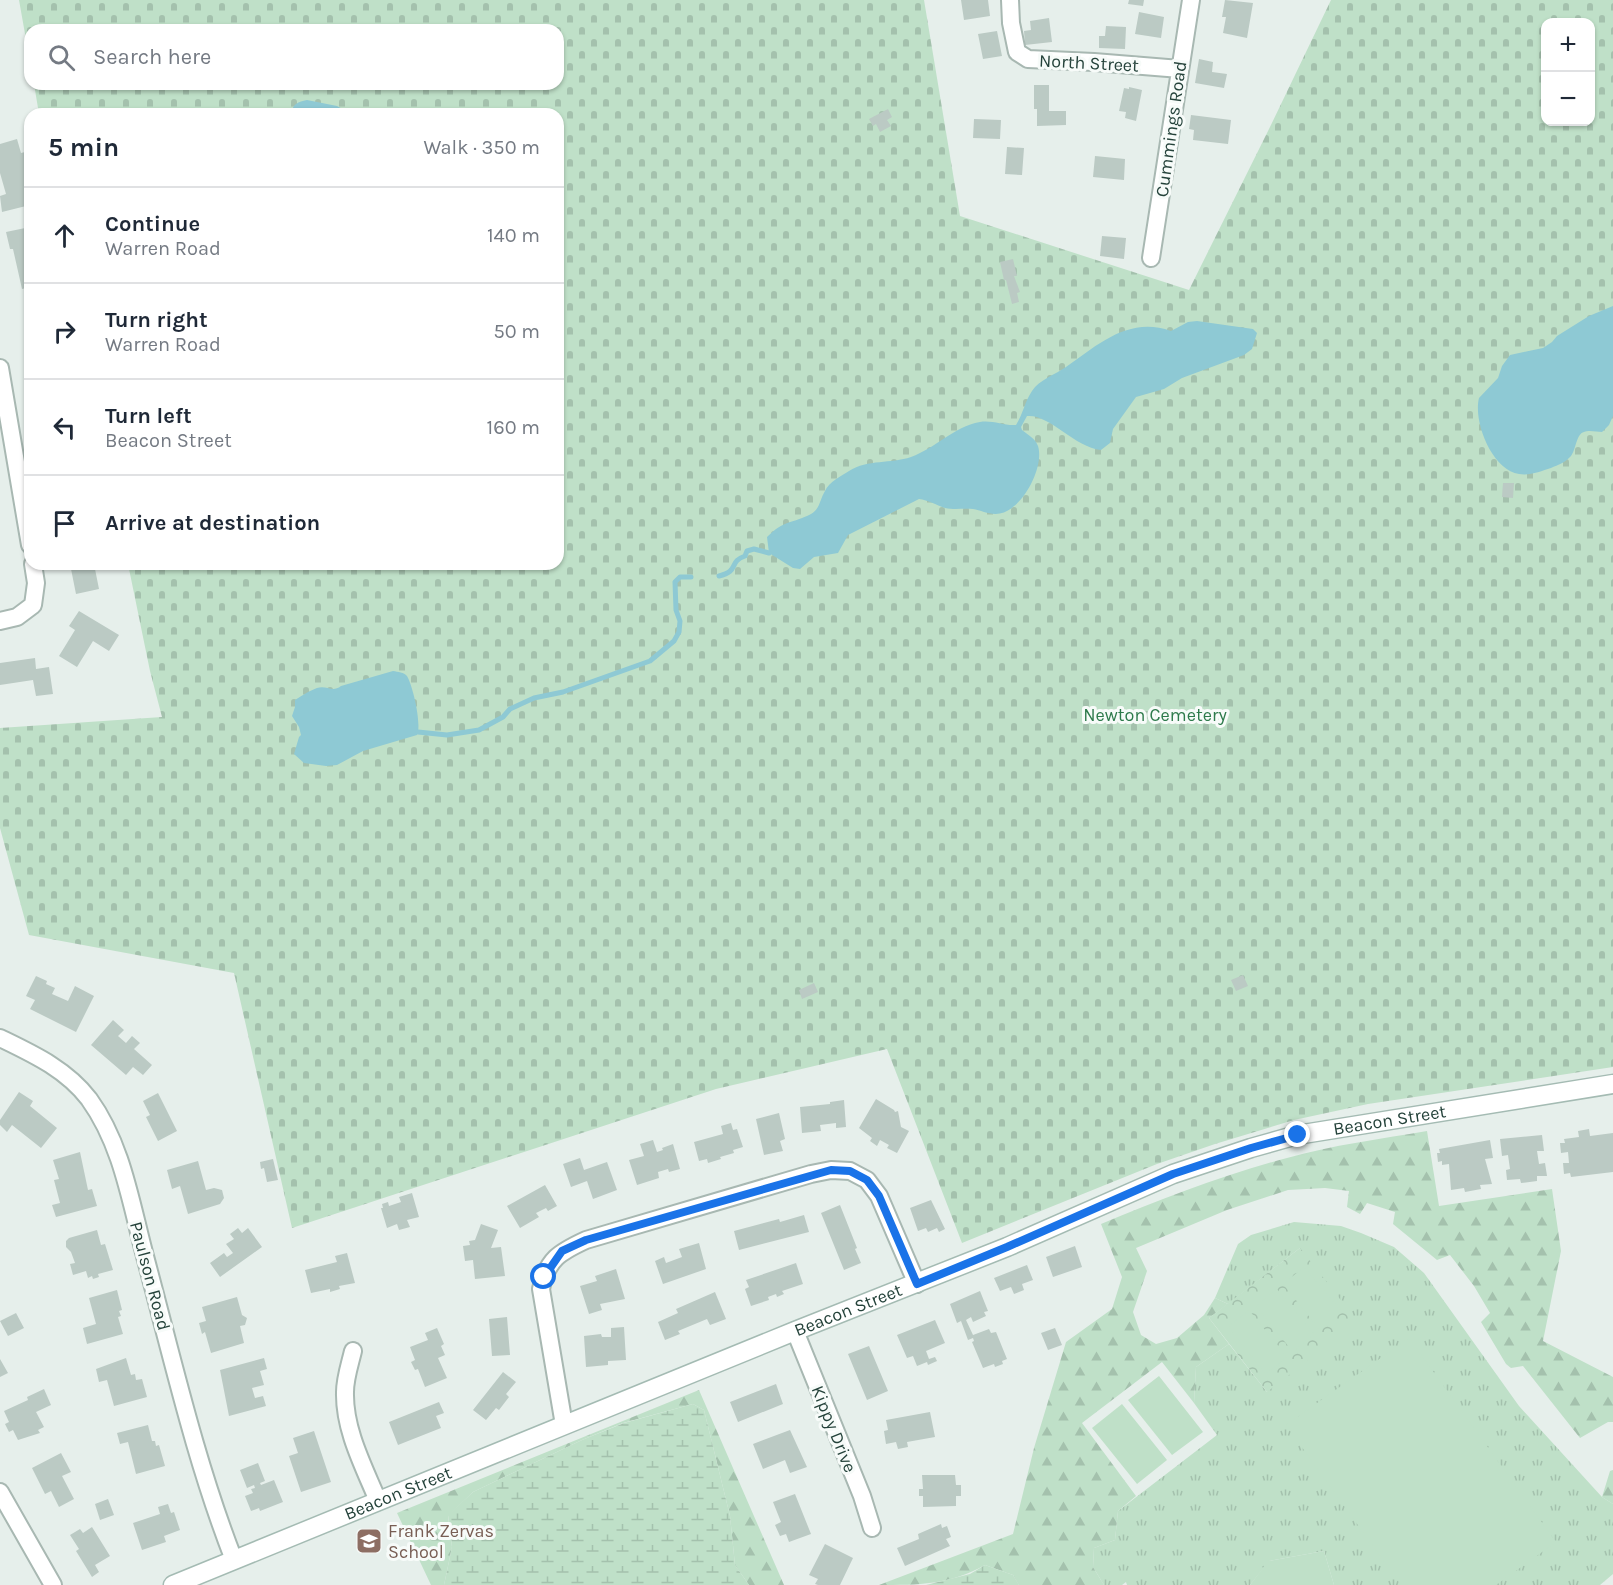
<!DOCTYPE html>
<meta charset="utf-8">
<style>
body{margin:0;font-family:Karla,sans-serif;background:#f6f6f7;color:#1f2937}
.controls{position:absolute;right:18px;top:18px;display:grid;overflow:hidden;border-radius:12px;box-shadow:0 2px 4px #0004}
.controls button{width:54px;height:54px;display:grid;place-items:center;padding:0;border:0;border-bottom:2px solid #e0e1e3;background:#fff;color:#1f2937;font:30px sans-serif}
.stop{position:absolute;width:18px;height:18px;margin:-14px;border:4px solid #1a73e8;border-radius:50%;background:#fff}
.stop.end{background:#1a73e8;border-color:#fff;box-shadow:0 2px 6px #0008}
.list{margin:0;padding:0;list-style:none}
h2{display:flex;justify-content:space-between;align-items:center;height:78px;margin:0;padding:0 24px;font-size:26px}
h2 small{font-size:20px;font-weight:400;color:#747a83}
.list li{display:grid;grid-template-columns:39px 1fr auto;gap:18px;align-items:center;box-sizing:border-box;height:96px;padding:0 24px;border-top:2px solid #e0e1e3}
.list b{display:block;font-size:22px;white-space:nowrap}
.list p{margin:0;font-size:20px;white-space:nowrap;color:#747a83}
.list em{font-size:20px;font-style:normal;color:#747a83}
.icon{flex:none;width:33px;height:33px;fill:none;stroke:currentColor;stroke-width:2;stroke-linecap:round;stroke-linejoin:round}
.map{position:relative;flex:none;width:1613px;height:1585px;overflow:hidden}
.search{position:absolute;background:#fff;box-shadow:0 2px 4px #0004;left:24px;top:24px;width:540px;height:66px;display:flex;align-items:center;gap:15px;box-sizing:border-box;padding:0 21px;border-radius:18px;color:#747a83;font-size:22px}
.panel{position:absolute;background:#fff;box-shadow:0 2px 4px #0004;left:24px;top:108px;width:540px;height:462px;border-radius:18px}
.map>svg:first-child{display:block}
.grass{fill:url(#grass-tufts)}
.forest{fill:url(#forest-firs)}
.wetland{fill:url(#wetland-marsh)}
.cemetery{fill:url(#cemetery-stones);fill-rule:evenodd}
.park{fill:url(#park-crowns)}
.garden{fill:#bfe0c8}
.water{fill:#8ec9d4}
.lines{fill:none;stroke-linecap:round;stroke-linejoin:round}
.stream{stroke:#8ec9d4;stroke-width:5}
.building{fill:#bbcac4}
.minor-casing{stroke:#a8b8b2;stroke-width:20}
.secondary-casing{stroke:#a4bbb3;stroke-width:21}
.minor{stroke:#fff;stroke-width:16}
.secondary{stroke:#fff;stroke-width:18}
.route{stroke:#1a73e8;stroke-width:8}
.labels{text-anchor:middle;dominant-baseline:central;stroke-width:6;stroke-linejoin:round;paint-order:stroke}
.street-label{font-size:18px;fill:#24423a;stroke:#f7fbf9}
.park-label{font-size:18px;fill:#2d7a4b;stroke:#f7fbf9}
.education-label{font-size:18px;fill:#785e54;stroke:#f7fbf9;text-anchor:start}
</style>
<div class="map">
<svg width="1613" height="1585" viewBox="0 0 1613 1585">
<defs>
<pattern id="grass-tufts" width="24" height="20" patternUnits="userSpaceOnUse" patternTransform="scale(1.5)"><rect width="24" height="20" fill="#bfe0c8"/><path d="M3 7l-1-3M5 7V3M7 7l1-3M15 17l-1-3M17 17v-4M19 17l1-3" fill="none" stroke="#a4c1ad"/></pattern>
<pattern id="forest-firs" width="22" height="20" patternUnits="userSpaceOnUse" patternTransform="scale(1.5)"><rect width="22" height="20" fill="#bfe0c8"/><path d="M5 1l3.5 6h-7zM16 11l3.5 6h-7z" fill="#a4c1ad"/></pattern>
<pattern id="wetland-marsh" width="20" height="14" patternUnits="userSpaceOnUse" patternTransform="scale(1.5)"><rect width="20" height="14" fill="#bfe0c8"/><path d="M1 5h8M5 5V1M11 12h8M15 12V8" fill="none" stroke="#a4c1ad"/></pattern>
<pattern id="cemetery-stones" width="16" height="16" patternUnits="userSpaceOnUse" patternTransform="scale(1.5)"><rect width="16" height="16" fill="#bfe0c8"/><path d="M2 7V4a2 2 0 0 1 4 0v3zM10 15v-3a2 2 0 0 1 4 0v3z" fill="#a4c1ad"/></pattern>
<pattern id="park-crowns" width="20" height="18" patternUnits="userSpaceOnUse" patternTransform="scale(1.5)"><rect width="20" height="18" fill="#bfe0c8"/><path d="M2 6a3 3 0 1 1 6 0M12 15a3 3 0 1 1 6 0" fill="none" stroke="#a4c1ad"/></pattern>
</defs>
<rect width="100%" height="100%" fill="#e6efeb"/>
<path class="grass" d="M1294 1222 1341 1226 1361 1233 1394 1247 1424 1273 1519 1406 1602 1497 1613 1504V1574L1600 1585H1334L1324 1551 1269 1561 1250 1585H1127L1126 1582 1122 1585H1104L1093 1567 1094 1548 1115 1540 1118 1511 1217 1435 1194 1403 1196 1367 1229 1344 1267 1392 1300 1248 1228 1304 1215 1298 1238 1244 1251 1235Z"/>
<path class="forest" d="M1427 1131 1439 1206 1552 1189 1561 1251 1543 1341 1613 1377V1422H1608L1580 1438 1523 1366 1511 1368 1506 1364 1481 1322 1490 1313 1474 1286 1450 1255 1437 1260 1393 1224 1395 1212 1367 1203 1360 1214 1347 1207 1349 1191 1325 1188 1288 1190 1227 1210 1136 1248 1147 1271 1133 1312 1141 1335 1156 1344 1177 1338 1204 1315 1215 1298 1228 1304 1209 1318 1229 1344 1196 1367 1194 1403 1162 1362 1082 1423 1136 1496 1118 1511 1115 1540 1094 1548 1093 1567 1104 1585H1019L1013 1575 985 1565C950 1585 918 1585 879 1585L1013 1534 1034 1448 1066 1342 1112 1309 1122 1277 1101 1224C1162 1199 1223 1175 1287 1158 1333 1145 1380 1139 1427 1131Z
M699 1390 784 1585H749L735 1565 730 1516 704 1410 693 1404 623 1423 582 1440 473 1492 448 1516 452 1547 444 1585H431L397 1513Z
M1613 1470V1504L1602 1497 1610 1471Z"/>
<path class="wetland" d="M693 1404 704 1410 730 1516 735 1565 749 1585H444L452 1547 448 1515 473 1492 582 1440 624 1423Z
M985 1565 1013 1575 1019 1585H926L970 1574Z"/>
<path class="cemetery" d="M19 0H924L960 216 1189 290 1269 129 1331 0H1613V1067L1368 1104 1294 1120 1215 1144 1157 1164 962 1243 887 1049 716 1089 292 1228 234 973 29 935 0 828V728L162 717 150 671 128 564H558V114H39L34 84H558V30H30V62ZM1546 22H1590V122H1546Z"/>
<path class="park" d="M1300 1248 1358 1322 1267 1392 1209 1318Z"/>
<path class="garden" d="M1304 1267 1342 1312 1320 1330 1283 1284Z
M1277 1289 1314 1334 1293 1352 1256 1306Z
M1249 1310 1287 1357 1266 1374 1228 1327Z
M1409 1338 1556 1542 1496 1585H1401L1286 1425Z
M1159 1376 1203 1432 1172 1455 1128 1400Z
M1122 1404 1167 1460 1137 1484 1092 1428Z
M1324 1551 1334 1585H1250L1268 1561Z"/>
<path class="water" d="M307 100 337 106 351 114H291C293 103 298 102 307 100Z
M1613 306V416L1609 425 1602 432C1597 432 1589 430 1584 432 1576 434 1576 450 1571 456 1566 462 1558 465 1551 468 1541 471 1530 476 1519 474 1492 470 1473 422 1479 398L1498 378 1502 366 1510 355 1543 348 1552 342 1557 336 1589 316Z
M1197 321 1253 329 1257 333 1252 349 1244 355 1182 378 1164 389 1136 397 1113 429 1110 443 1101 450C1074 447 1050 414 1027 416L1021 427 1022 430C1028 435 1035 438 1038 446 1045 468 1020 515 995 514 988 514 980 510 973 509 963 508 955 510 945 508 936 505 928 500 919 499L848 535 838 553 814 557 800 569 793 568 769 553 767 537C785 519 792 524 811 514 820 509 820 499 825 491 829 482 841 476 849 471 868 459 891 464 911 457 936 448 953 427 980 422 993 420 1004 426 1016 425 1023 414 1025 401 1032 391 1039 380 1056 374 1066 367 1099 344 1129 316 1171 331L1188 322Z
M393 671C398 672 404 672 407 676 413 686 422 725 417 735L363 751 337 765 326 766 304 763 294 754 299 737 301 735 299 727 292 716 295 707V700C301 696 311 690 317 688 327 685 332 693 341 686Z"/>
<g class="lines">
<path class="stream" d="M719 576C740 571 728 562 745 556L747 551 754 549 769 553
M418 732 447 735 479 730 503 717 510 709 534 698 563 692 650 661 674 641 679 632 680 621 676 610 675 582 680 577H691"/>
</g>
<path class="building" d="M961 0H988L990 16 964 20Z
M1129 0H1144L1143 6 1128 4Z
M1225 0 1253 3 1247 38 1223 33 1226 17H1222Z
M1139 12 1164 17 1161 38 1135 34Z
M1049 18 1052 42 1025 45 1024 31 1031 30 1030 21Z
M1106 26 1126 27 1125 49 1099 48V36H1105Z
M997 31 1002 56 983 59 978 34Z
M1199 59 1213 62 1212 72 1227 74 1224 88 1195 83Z
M1034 85H1049V111H1066V125L1037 126V109H1034Z
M1129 87 1142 90 1136 121 1125 118 1126 112 1119 111 1124 88 1129 89Z
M888 109 892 117 887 120 891 126 880 132 876 124 873 126 869 119Z
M1191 115 1231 120 1228 144 1193 140 1194 130 1189 129Z
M974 119 1001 120 1000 139 973 138Z
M17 139 21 153 29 151 30 155V205L2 212 0 196 6 194 0 173V144Z
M1007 147 1024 148 1022 175 1005 174Z
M1095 156 1125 159 1124 180 1093 177Z
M30 227V287L22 289 13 249H10L6 232Z
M1102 236 1126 238 1124 259 1100 256Z
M1013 259 1017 276H1014L1020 292 1017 293 1019 302 1012 304 1006 280H1004L1000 262Z
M1503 483H1514L1513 498 1502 497Z
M70 564H94L99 589 76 594Z
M79 611 119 635 109 651 93 641 77 667 59 656 75 630 69 626Z
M35 658 36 669 49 667 53 694 36 696 33 680 0 685V663Z
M1243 975 1248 986 1236 991 1231 980Z
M36 976 47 981 46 984 55 988 52 994 68 1001 75 986 94 996 76 1032 30 1009 35 1000 26 996Z
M814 983 818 992 802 999 799 990Z
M113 1020 124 1030 118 1036 126 1043 132 1036 140 1043 134 1049 152 1065 143 1075 133 1067 126 1075 91 1045Z
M19 1092 33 1101 30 1106 57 1128 41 1148 12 1125 7 1132 0 1125V1120Z
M158 1093 177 1131 158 1141 146 1117 150 1115 143 1101Z
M876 1099 894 1110 895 1112 898 1111 901 1127 909 1131 897 1153 887 1148 889 1145 880 1140 877 1146 870 1141 872 1138 859 1128Z
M844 1100 846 1127 836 1128V1123L820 1125 821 1131 802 1133 800 1107 830 1104V1102Z
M779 1113 785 1139 780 1141 783 1151 764 1155 756 1119Z
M731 1123 733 1130 737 1129 743 1147 733 1150 734 1153 720 1157 721 1159 708 1163 707 1159 699 1161 694 1142 723 1134 721 1126Z
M1589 1129 1590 1136 1613 1133V1172L1571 1177 1570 1173 1564 1174 1563 1163H1569L1568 1152 1561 1153 1560 1143H1565L1564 1139 1579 1137 1578 1131Z
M1542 1135 1544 1151H1537L1539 1164 1545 1163 1547 1176H1537V1181L1521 1183 1520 1179 1507 1180 1506 1170 1510 1169 1508 1155 1502 1156 1500 1139Z
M653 1140 657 1152 663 1150 662 1148 673 1144 680 1169 669 1172 668 1169 658 1172 659 1178 637 1185 629 1160 644 1156 640 1144Z
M1490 1140 1493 1158 1485 1159 1492 1184 1480 1185 1481 1189 1465 1192 1464 1188 1451 1190 1449 1164 1442 1165V1161L1438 1162 1437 1153H1440L1439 1149Z
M80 1152 88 1190 92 1189 97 1206 56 1217 52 1205 60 1203 54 1180 59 1179 53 1160Z
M580 1158 584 1170 607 1162 617 1190 593 1199 587 1181 571 1187 563 1164Z
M273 1159 278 1180 267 1182 264 1168 261 1169 260 1162Z
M198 1161 206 1190 214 1188 222 1190 224 1198 220 1204 188 1214 180 1186 172 1189 167 1170Z
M545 1185 557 1206 548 1211 546 1208 536 1213 539 1217 520 1228 507 1206Z
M412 1193 419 1217 407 1220 410 1227 399 1230 397 1224 387 1228 381 1208H383L382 1204 388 1202 389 1206 401 1202 399 1197Z
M931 1200 945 1229 939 1232 937 1228 928 1232 926 1228 918 1231 910 1208Z
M840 1205 857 1248 855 1249 861 1263 844 1270 821 1213Z
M804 1215 809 1232 739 1250 734 1231 779 1219 780 1222Z
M481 1224 498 1230 491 1248 501 1247 505 1276 475 1279 473 1260 465 1261 463 1246 470 1245 469 1241 475 1240Z
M238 1228 242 1233 248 1228 262 1247 220 1277 210 1263 224 1253 227 1257 233 1253 226 1244 234 1239 230 1234Z
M97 1230 101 1245 105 1244 113 1270 98 1274 99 1277 93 1279 92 1276 88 1278 86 1271 73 1275 70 1264 75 1263 71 1252 66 1247V1241L69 1238Z
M699 1243 706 1269 663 1284 655 1261 664 1257 666 1263 682 1257 679 1249Z
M1075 1246 1082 1267 1053 1277 1046 1257Z
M347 1253 355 1283 339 1286 340 1289 330 1292V1289L311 1293 305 1270 337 1262 335 1256Z
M796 1263 803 1284 782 1291 784 1294 777 1297 776 1294 768 1297 769 1300 751 1306 745 1289 749 1287 746 1280Z
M1027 1265 1033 1280 1022 1284 1024 1290 1014 1294 1011 1287 1000 1291 994 1278Z
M616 1269 625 1299 600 1304 602 1310 589 1314 580 1286 597 1281 595 1276Z
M117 1290 122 1310 119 1311 121 1316 118 1317 123 1334 87 1344 83 1328 96 1324 89 1298Z
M980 1291 988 1311 984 1312 986 1316 973 1322 971 1317 966 1320 973 1335 989 1329 991 1333 996 1332 1007 1359 1002 1361 1003 1364 995 1367 994 1364 983 1368 972 1342 974 1341 973 1338 968 1340 961 1321 957 1323 950 1304Z
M715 1292 726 1319 710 1325 707 1319 678 1331 680 1334 665 1340 658 1322 678 1313 676 1309Z
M237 1297 242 1315 247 1318 245 1325 240 1326 244 1343 211 1353 205 1332 202 1334 199 1323 206 1321 202 1307Z
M16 1313 24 1328 8 1336 0 1321Z
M507 1317 510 1355 492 1356 489 1319Z
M935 1320 945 1343 926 1351 929 1359 935 1357 937 1361 928 1365 927 1362 917 1366 913 1356 907 1358 897 1335Z
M624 1327 626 1360 608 1361V1365L586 1367 584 1336 601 1334 602 1337H611V1328Z
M437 1328 444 1344 441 1346 445 1355 438 1358 447 1378 425 1387 418 1369 415 1370 411 1362 415 1360 410 1347 428 1340 425 1333Z
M1055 1328 1062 1345 1048 1350 1041 1333Z
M869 1346 888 1391 867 1400 848 1354Z
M126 1358 131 1375 135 1374 136 1380 142 1379 147 1397 114 1406 107 1380 99 1382 96 1369Z
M264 1358 267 1369 260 1371 264 1385 252 1388 255 1398 263 1396 266 1406 229 1416 220 1370Z
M0 1359 8 1373 0 1377Z
M503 1372 516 1382 506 1394 509 1397 499 1410 496 1408 486 1420 473 1410Z
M776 1384 783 1404 738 1422 730 1402Z
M44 1389 51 1405 36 1412 44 1427 38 1430 40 1433 18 1440 13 1430 9 1432 5 1424 9 1422 4 1411 28 1400 27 1397Z
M439 1402 444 1413 436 1416 441 1428 398 1445 389 1422Z
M930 1412 935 1437 907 1442 908 1447 898 1449 896 1442 886 1444 884 1431 888 1430 886 1420Z
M148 1425 152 1441H155L156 1446 159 1445 165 1466 136 1474 128 1442 120 1444 117 1433Z
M790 1430 807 1467 790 1473 785 1460 763 1469 753 1444Z
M314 1431 331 1482 301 1492 289 1456 298 1453 293 1438Z
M61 1453 71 1472 62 1476 74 1499 59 1507 51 1491 45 1494 32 1468Z
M258 1463 265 1481 260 1483 261 1485 274 1480 283 1502 260 1511 259 1508 251 1511 245 1496 253 1493 251 1489 255 1488 254 1485 247 1488 240 1470Z
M922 1475H955L956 1485H961V1496H956V1506L923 1507V1496H919V1489H923Z
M795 1494 811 1534 789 1542 786 1534 780 1536 775 1525 781 1522 773 1502Z
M108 1499 114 1515 100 1520 95 1504Z
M168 1504 171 1513 174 1512 180 1530 164 1536 166 1542 142 1550 133 1523 160 1514 158 1507Z
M941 1524 942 1528 947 1526 951 1537 946 1539 950 1546 905 1566 897 1548 919 1539 918 1534Z
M92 1527 110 1556 95 1565 99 1572 92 1577 76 1551 79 1549 70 1535 80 1529 83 1533Z
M825 1544 853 1558 840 1585H818L815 1584 818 1579 809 1575Z"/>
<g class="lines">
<g class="minor-casing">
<path id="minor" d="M1010 0 1011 23 1017 52 1028 59 1094 62 1180 69
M1151 258 1191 0
M0 368 30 545
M0 621 17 617 33 605 36 583 33 564
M0 1038C33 1054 66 1069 89 1099 123 1146 131 1205 146 1260 173 1361 196 1463 234 1560
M795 1331 862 1496 872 1528
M353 1351C350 1364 345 1378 345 1392 344 1430 364 1467 378 1501
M564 1425 541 1289C547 1259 560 1252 586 1240L811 1174 831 1170 850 1171 867 1180 879 1196 917 1284
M0 1492 53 1585"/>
</g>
<g class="secondary-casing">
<g id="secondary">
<path id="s1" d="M173 1585 795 1331 1007 1247 1173 1174 1251 1148 1297 1135 1613 1084"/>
</g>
</g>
<use href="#minor" class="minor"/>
<use href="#secondary" class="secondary"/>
</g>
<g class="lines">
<path class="route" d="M544 1277 562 1251 586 1240 831 1170 850 1171 867 1180 879 1196 917 1284 1007 1247 1173 1174 1251 1148 1298 1135"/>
</g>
<defs>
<g id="school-square" transform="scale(1.35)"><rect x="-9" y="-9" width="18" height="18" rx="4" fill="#8d6e63" stroke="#f7fbf9"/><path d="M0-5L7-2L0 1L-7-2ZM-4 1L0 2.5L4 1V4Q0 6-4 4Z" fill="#fff"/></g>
</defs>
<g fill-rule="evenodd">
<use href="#school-square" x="369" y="1541"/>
</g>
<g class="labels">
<g class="street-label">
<text transform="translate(1089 63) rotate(3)">North Street</text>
<text transform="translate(1171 129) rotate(-82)">Cummings Road</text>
<text stroke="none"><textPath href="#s1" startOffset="1305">Beacon Street</textPath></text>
<text transform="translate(150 1276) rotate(75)">Paulson Road</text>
<text stroke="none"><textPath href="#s1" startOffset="729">Beacon Street</textPath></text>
<text transform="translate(834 1429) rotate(68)">Kippy Drive</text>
<text stroke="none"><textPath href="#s1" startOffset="243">Beacon Street</textPath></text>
</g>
<g class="park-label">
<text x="1155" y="715">Newton Cemetery</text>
</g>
<g class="education-label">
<text x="388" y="1531">Frank Zervas<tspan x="388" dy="21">School</tspan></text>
</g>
</g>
</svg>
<div class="controls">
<button>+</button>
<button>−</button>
</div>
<div class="stop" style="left:544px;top:1277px"></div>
<div class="stop end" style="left:1298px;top:1135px"></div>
<div class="search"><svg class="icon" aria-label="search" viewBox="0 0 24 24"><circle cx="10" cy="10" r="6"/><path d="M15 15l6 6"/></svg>Search here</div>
<section class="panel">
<h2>5 min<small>Walk · 350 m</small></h2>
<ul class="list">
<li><svg class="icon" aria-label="ahead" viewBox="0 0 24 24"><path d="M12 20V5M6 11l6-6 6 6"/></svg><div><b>Continue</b><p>Warren Road</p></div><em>140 m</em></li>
<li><svg class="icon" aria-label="right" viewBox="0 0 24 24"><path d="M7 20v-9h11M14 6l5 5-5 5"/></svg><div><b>Turn right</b><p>Warren Road</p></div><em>50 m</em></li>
<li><svg class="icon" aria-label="left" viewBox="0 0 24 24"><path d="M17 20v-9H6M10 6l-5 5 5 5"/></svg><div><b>Turn left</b><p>Beacon Street</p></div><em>160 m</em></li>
<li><svg class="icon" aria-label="arrive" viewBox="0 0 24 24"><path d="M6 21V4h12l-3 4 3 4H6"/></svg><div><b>Arrive at destination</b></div></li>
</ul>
</section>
</div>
